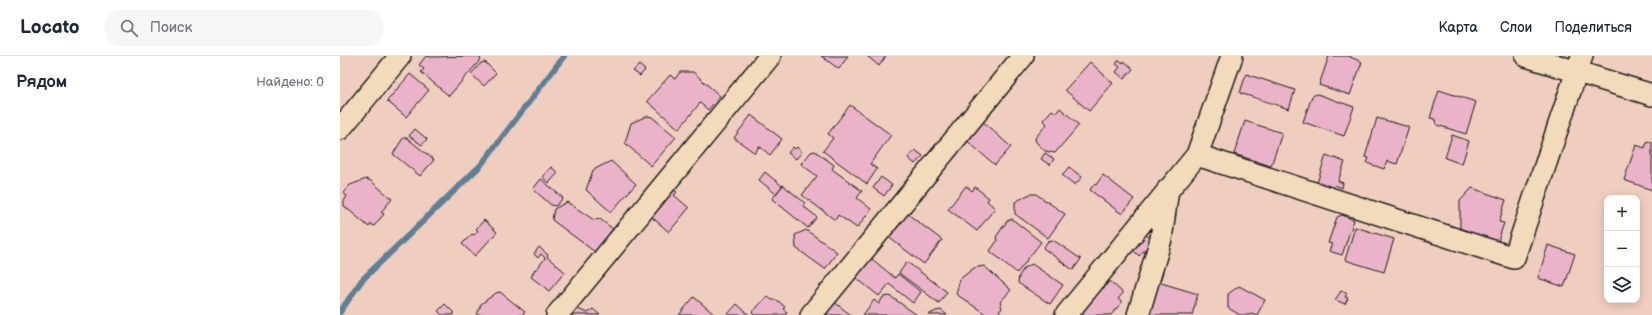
<!DOCTYPE html>
<html lang="ru">
<meta charset="utf-8">
<style>
body{margin:0;font-family:"Balsamiq Sans",sans-serif;background:#f6f6f7;color:#1f2937}
.controls{position:absolute;right:12px;bottom:12px;display:grid;overflow:hidden;border-radius:8px;box-shadow:0 2px 10px #0003}
.controls button{width:36px;height:36px;display:grid;place-items:center;padding:0;border:0;border-bottom:1px solid #e0e1e3;background:#fff;color:#1f2937;font:20px sans-serif}
.list{margin:0;padding:0;list-style:none}
h2{display:flex;justify-content:space-between;align-items:center;height:52px;margin:0;padding:0 16px;font-size:17px}
h2 small{font-size:13px;font-weight:400;color:#747a83}
.icon{flex:none;width:22px;height:22px;fill:none;stroke:currentColor;stroke-width:2;stroke-linecap:round;stroke-linejoin:round}
.map{position:relative;flex:none;width:1312px;height:259px;overflow:hidden}
header{display:flex;align-items:center;gap:24px;box-sizing:border-box;height:56px;padding:0 20px;background:#fff;border-bottom:1px solid #e0e1e3}
header strong{font-size:19px}
nav{display:flex;gap:22px;margin-inline-start:auto;font-size:14px}
.search{width:280px;height:36px;background:#f6f6f7;display:flex;align-items:center;gap:10px;box-sizing:border-box;padding:0 14px;border-radius:22px;color:#747a83;font-size:15px}
main{display:flex}
aside{flex:1;background:#fff}
.map>svg:first-child{display:block}
.lines{fill:none;stroke-linecap:round;stroke-linejoin:round}
.stream{stroke:#5e7f96;stroke-width:6}
.building{fill:#ebb3ca;stroke:#1c1c1c}
.minor-casing{stroke:#1c1c1c;stroke-width:24}
.minor{stroke:#f2daba;stroke-width:21}
</style>
<header>
<strong>Locato</strong>
<div class="search"><svg class="icon" aria-label="search" viewBox="0 0 24 24"><circle cx="10" cy="10" r="6"/><path d="M15 15l6 6"/></svg>Поиск</div>
<nav><a>Карта</a><a>Слои</a><a>Поделиться</a></nav>
</header>
<main>
<aside>
<h2>Рядом<small>Найдено: 0</small></h2>
<ul class="list">
</ul>
</aside>
<div class="map">
<svg width="1312" height="259" viewBox="0 0 1312 259">
<rect width="100%" height="100%" fill="#f0cebf"/>
<filter id="ink" filterUnits="userSpaceOnUse"><feTurbulence type="fractalNoise" baseFrequency=".025" numOctaves="2"/><feDisplacementMap in="SourceGraphic" scale="8" xChannelSelector="R" yChannelSelector="G"/><feConvolveMatrix kernelMatrix="1 2 1 2 8 2 1 2 1" color-interpolation-filters="sRGB"/></filter>
<g filter="url(#ink)">
<g class="lines">
<path class="stream" d="M0 256 22 224 141 109 224 0"/>
</g>
<path class="building" d="M86 0 91 1 138 0 141 3 109 40 81 16 84 13 79 9Z
M481 0H508L499 13Z
M527 0H546L539 10Z
M989 0H1011L1010 1 1022 6 1010 39 979 29Z
M779 4 783 7 784 5 793 13 784 23 776 16 780 11 776 8Z
M145 6 156 17 144 30 131 18 141 7Z
M750 6 773 27 749 55 725 34Z
M299 9 305 14 300 20 293 15Z
M340 16H353L380 40 368 54 360 47 339 73 307 45 330 19 335 23Z
M70 18 89 34 66 61 47 45Z
M906 18 955 34 949 53 900 37Z
M1099 34 1136 46 1126 78 1097 69 1095 63 1090 62Z
M977 38 1014 51 1004 80 963 66 972 40Z
M510 49 551 79 530 108 537 113 527 128 483 95 493 82 488 78Z
M720 52 739 69 715 97 705 95 696 86 695 82 707 68 703 64 712 54 716 57Z
M411 59 442 83 430 99 419 90 415 97 394 82Z
M307 60 312 61 336 81 311 110 285 87 291 67Z
M1037 62 1069 71 1057 108 1047 105 1044 113 1027 107 1029 102 1025 101Z
M640 63 671 91 655 109 625 83Z
M905 65 942 77 931 110 894 98Z
M75 73 87 83 82 89 69 80Z
M1112 79 1129 85 1122 108 1105 102Z
M63 82H67L94 104 80 120 53 98Z
M1307 85 1312 87V134L1284 124 1296 89 1305 92Z
M453 91 455 93 457 91 462 96 456 103 448 97Z
M575 94 583 100 575 108 568 102Z
M475 95 494 109 492 113 522 135 517 142 531 153 517 172 498 159 495 164 462 139 477 120 461 108 471 96Z
M705 97 714 103 710 109 701 103Z
M986 99 1005 106 998 125 1003 127 1002 132 995 129 994 133 977 127Z
M271 105 296 128 271 156 246 134 253 114Z
M211 111 218 117 209 127 202 121Z
M729 111 742 121 735 129 722 119Z
M425 116 442 130 436 138 419 124Z
M763 119 794 143 782 158 750 134 754 128 756 129Z
M541 121 552 129 544 140 533 132Z
M26 123 31 125 52 143 41 156 44 158 34 170 31 168 29 171 4 150V145L7 140 3 137 10 129Z
M201 123 223 142 216 150 211 149 193 133Z
M443 129 465 147 463 150 477 161 468 172 432 143Z
M329 130 337 136 334 139 349 152 329 176 307 157Z
M626 130 632 135 635 131 649 142 647 145 655 152 637 175 608 153Z
M1132 132 1166 144 1159 166 1164 167 1157 188 1120 175V145Z
M690 138H696L725 158 708 182 675 158V146Z
M227 146 254 164 260 163 273 173 255 196 212 164 214 153Z
M565 156 602 184 584 208 547 180Z
M1002 159 1014 164 1002 199 989 195 992 188 988 187 997 161Z
M672 163 701 186 677 217 650 195 657 185 656 181 667 165Z
M144 164 157 176 135 200 122 188 132 178 134 179 138 175 136 173Z
M1015 171 1054 183 1044 216 1005 204Z
M466 174 497 196 485 213 456 192 455 179Z
M806 178 813 185 799 200 792 193Z
M713 184 741 203 733 214 703 192 708 185Z
M1208 189 1235 198 1224 231 1198 222Z
M199 191 208 199 207 201 225 216 209 235 191 221 195 213H197L205 202 201 198 198 202 194 198Z
M528 196 533 201 532 203 555 222 558 218 581 236 573 247 549 228 539 240 511 218Z
M567 206 607 236 599 247 559 217Z
M692 208 723 229 710 248 678 227 679 220 684 212Z
M644 210 671 234 660 246 662 252 657 259H647L616 238 620 223 634 212Z
M770 225 783 237 778 243 782 246 771 259H742L735 253 760 233 764 232Z
M818 226 858 238 852 259H803Z
M899 230 925 244 917 259 911 257 910 259H900L888 252V238Z
M1001 235 1007 237 1005 241 1008 242 1005 248 995 244Z
M160 236 185 256 182 259H137L141 248 156 237Z
M427 240 432 244H437L445 251 443 253 447 256 445 259H414L412 257Z
M550 240 577 259H523L534 244 539 248 543 241Z
M354 241 375 259H339Z
M494 246 511 259H484Z
M105 248 114 257 113 259H102L98 255Z
M397 248 409 259H387Z
M238 253 247 257 253 253 260 259H230L231 256Z
M601 254 607 259H588L596 255Z"/>
<g class="lines">
<g class="minor-casing">
<path id="minor" d="M1186 0 1312 39
M0 73 60 0
M857 99 1174 202 1242 0
M217 259 430 0
M471 259 683 0
M726 259 857 99 892 0
M798 259 821 183 828 133"/>
</g>
<use href="#minor" class="minor"/>
</g>
</g>
</svg>
<div class="controls">
<button>+</button>
<button>−</button>
<button><svg class="icon" aria-label="layers" viewBox="0 0 24 24"><path d="M12 4l9 5-9 5-9-5zM3 14l9 5 9-5"/></svg></button>
</div>
</div>
</main>
